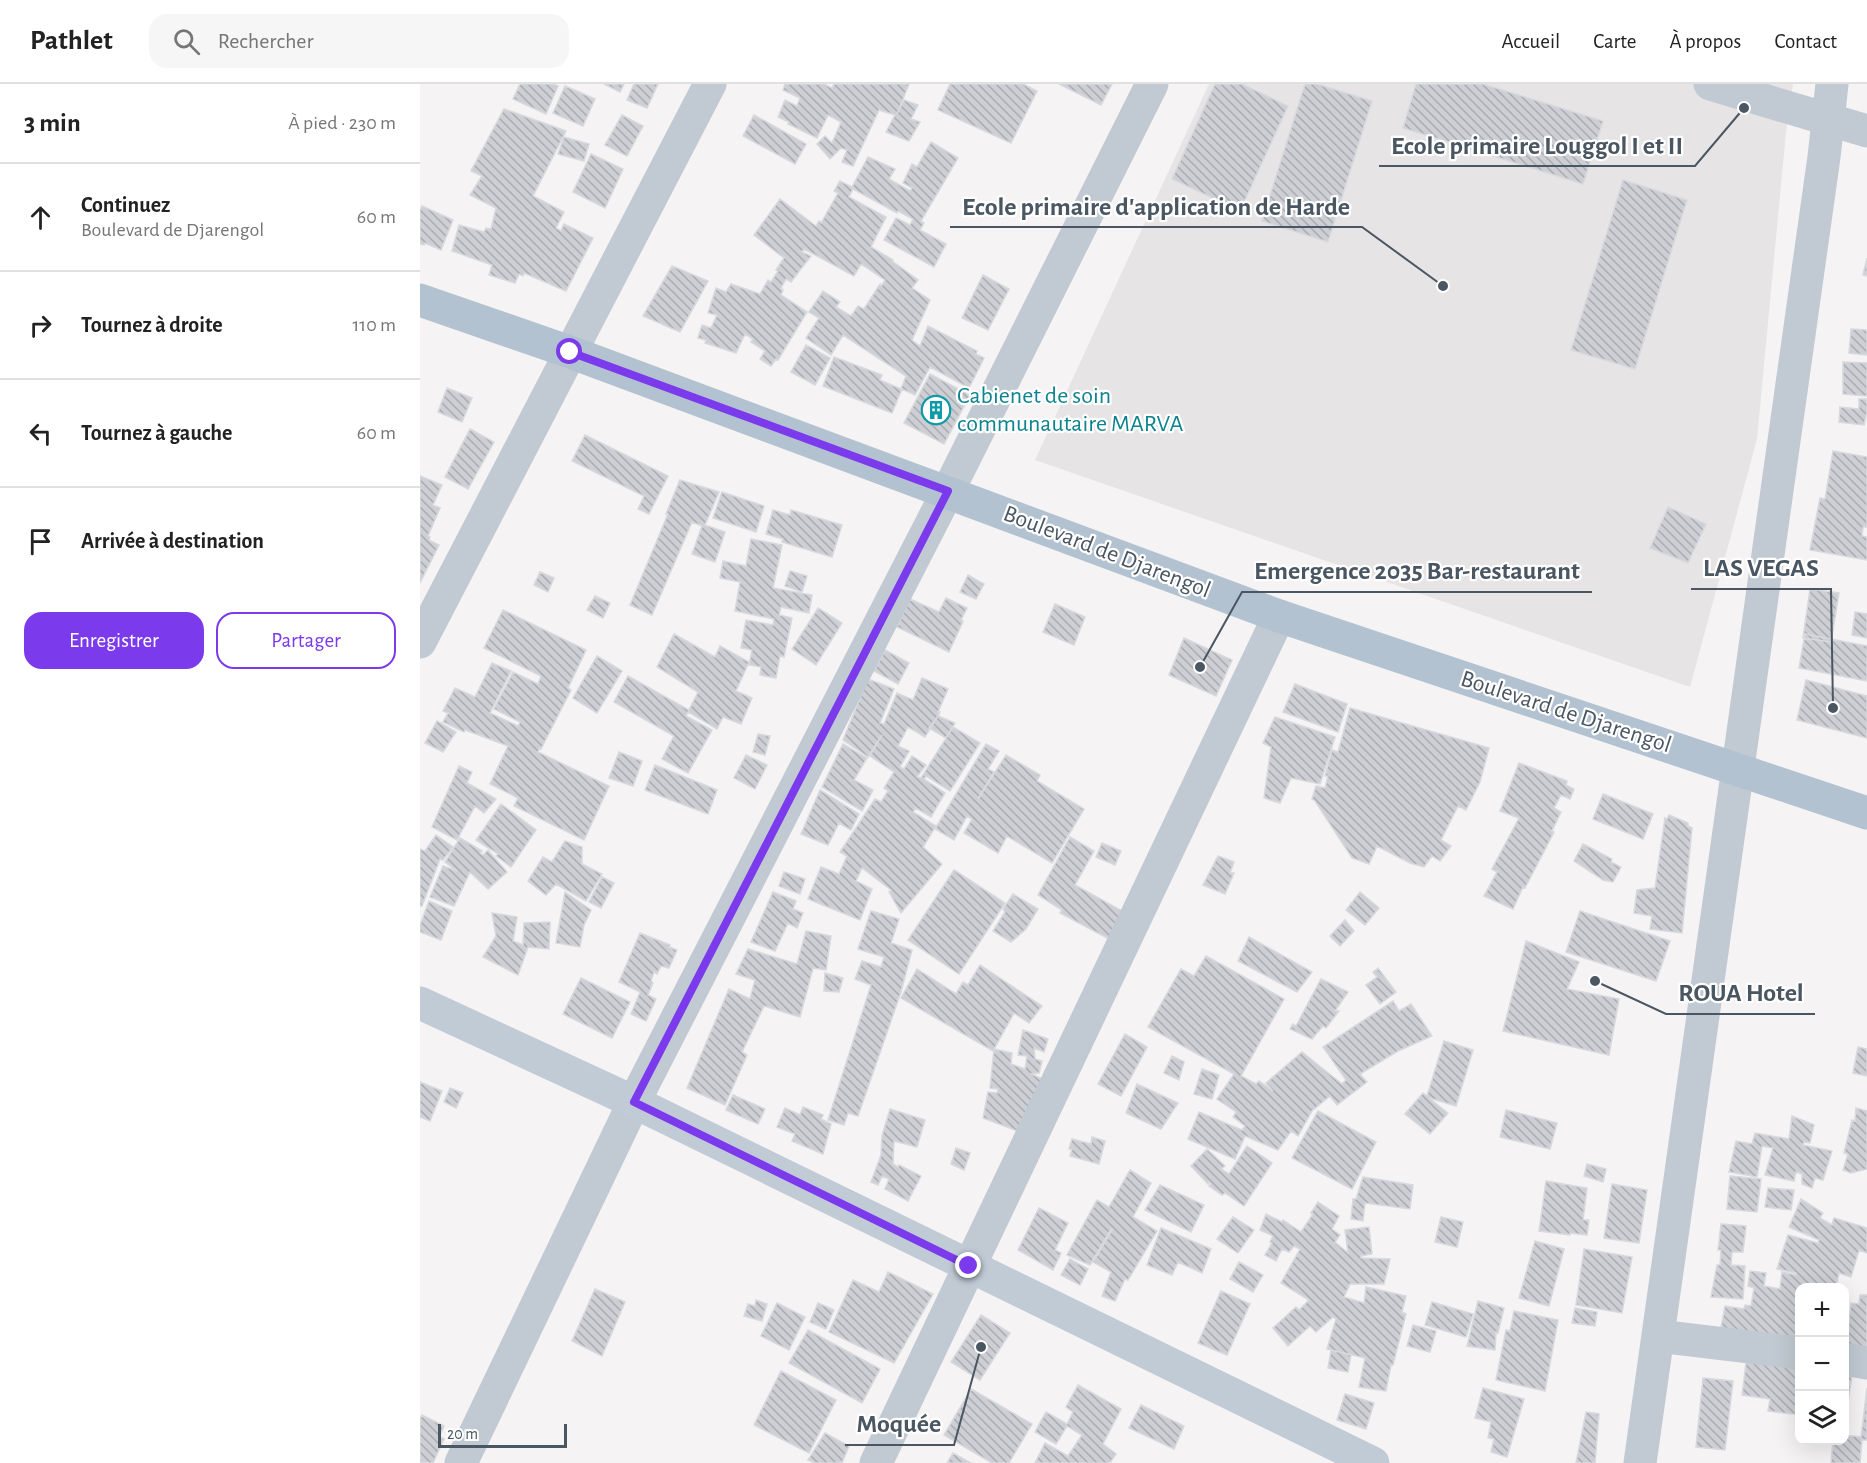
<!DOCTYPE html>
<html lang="fr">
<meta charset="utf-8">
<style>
body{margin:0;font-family:"Alegreya Sans",sans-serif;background:#f6f6f6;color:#222}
.controls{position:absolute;right:18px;bottom:18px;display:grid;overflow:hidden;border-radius:12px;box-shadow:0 6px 24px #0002}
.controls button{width:54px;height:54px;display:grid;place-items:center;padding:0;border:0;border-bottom:2px solid #e0e0e0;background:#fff;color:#222;font:30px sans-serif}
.scale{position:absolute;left:18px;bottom:15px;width:129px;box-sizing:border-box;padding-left:6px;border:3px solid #4a5661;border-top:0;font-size:16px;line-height:21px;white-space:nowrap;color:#4a5661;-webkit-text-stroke:4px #fff;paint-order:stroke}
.stop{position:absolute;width:18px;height:18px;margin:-14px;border:4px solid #7c3aed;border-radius:50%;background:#fff}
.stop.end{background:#7c3aed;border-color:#fff;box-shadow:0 2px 6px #0008}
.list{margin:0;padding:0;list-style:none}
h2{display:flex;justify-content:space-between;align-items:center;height:78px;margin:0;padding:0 24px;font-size:26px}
h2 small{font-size:20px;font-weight:400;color:#767676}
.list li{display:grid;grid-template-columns:39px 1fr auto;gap:18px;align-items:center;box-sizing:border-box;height:108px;padding:0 24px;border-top:2px solid #e0e0e0}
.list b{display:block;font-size:22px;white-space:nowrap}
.list p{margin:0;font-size:20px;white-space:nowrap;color:#767676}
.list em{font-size:20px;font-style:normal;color:#767676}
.actions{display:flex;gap:12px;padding:18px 24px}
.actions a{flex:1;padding:14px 0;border:2px solid #7c3aed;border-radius:18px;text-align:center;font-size:21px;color:#7c3aed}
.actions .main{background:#7c3aed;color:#fff}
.icon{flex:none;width:33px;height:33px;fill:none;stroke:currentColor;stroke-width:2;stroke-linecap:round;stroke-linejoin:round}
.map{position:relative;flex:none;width:1447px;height:1379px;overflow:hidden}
header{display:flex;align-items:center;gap:36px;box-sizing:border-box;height:84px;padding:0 30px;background:#fff;border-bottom:2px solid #e0e0e0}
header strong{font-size:28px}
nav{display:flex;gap:33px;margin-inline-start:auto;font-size:21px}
.search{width:420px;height:54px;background:#f6f6f6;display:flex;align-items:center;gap:15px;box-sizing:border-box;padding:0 21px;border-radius:18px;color:#767676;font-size:22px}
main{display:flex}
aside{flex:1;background:#fff}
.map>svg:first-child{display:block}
.education{fill:#e6e4e5}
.building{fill:url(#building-back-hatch);stroke:#d7d9de;stroke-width:1.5}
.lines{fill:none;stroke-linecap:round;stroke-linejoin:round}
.minor{stroke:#c1cad2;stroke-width:33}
.secondary{stroke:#c1cbd6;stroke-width:33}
.primary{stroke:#b3c2d1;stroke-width:33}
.route{stroke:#7c3aed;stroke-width:8}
.labels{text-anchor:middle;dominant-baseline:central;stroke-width:4.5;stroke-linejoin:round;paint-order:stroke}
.culture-label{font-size:24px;fill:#0d838f;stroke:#fff;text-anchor:start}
.street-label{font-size:24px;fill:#4a5661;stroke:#fff}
.leader{fill:none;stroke:#4a5661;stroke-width:2}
.callout-dot{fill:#4a5661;stroke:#fff;stroke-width:2}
.callout-label{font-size:26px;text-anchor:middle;font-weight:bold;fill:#4a5661;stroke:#fff;stroke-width:4.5;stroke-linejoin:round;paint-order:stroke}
</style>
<header>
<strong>Pathlet</strong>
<div class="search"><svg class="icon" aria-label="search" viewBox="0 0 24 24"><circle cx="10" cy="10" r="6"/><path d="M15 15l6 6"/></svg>Rechercher</div>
<nav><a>Accueil</a><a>Carte</a><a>À propos</a><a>Contact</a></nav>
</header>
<main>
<aside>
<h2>3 min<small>À pied · 230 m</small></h2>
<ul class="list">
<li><svg class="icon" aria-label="ahead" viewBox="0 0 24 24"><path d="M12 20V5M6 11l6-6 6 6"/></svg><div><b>Continuez</b><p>Boulevard de Djarengol</p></div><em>60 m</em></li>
<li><svg class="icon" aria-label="right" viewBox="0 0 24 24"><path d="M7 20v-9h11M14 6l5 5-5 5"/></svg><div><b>Tournez à droite</b></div><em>110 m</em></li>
<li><svg class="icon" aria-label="left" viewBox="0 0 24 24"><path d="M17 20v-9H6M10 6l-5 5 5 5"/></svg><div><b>Tournez à gauche</b></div><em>60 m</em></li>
<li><svg class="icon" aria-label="arrive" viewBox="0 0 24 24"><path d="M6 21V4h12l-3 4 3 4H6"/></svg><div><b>Arrivée à destination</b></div></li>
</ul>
<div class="actions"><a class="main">Enregistrer</a><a>Partager</a></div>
</aside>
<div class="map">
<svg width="1447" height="1379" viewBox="0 0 1447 1379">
<defs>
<pattern id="building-back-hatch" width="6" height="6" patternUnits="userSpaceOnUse" patternTransform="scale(1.5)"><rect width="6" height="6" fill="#cdcfd5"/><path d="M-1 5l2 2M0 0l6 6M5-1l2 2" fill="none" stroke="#a8abb0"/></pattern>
</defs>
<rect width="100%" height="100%" fill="#f5f3f3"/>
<path class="education" d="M789 0H1373L1366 48 1337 355 1270 603 615 376Z"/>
<path class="building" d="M100 0H133L138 2 126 30 93 15Z
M184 0H204L200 8Z
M214 0H238L227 24 207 16Z
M365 0H404L412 4 414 0H489L477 30 484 16 498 21 491 35 500 38 489 57 466 48 475 31 459 26 433 82 422 78 427 66 421 64 410 75 397 60 405 52 412 59 421 38 408 31 397 54 368 40 369 38 358 33 365 16 377 22 380 14 363 6Z
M530 0H603L617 7 591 59 518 26Z
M639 0H692L681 21Z
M795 0H822L868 22 820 127 752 95Z
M885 0H897L952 17 908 158 842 137Z
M996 0H1063L1183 37 1163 100 983 44Z
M145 2 175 15 163 42 133 29Z
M84 25 146 47 113 112 144 128 136 144 141 147 144 140 173 154 146 207 104 189 103 192 99 190 95 199 69 191 72 181 32 167 39 141 64 148 66 144 71 145 76 124 50 111 62 92 51 87Z
M202 31 223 42 207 72 185 61Z
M334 31 386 60 375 80 323 52Z
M144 53 169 60 164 77 138 70Z
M511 58 538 74 501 137 504 139 500 146 526 160 514 183 464 156 476 134 490 141 493 135 478 127 477 129 433 105 429 113 466 133 451 163 473 176 472 177 498 196 492 204 510 216 492 256 500 262 508 242 557 267 556 270 564 274 549 304 510 283 495 311 482 305 472 329 403 302 414 273 462 291 460 296 481 305 486 292 423 251 411 271 386 254 399 234 389 228 403 207 420 218 416 223 431 232 438 222 444 225 460 200 462 201 465 196 441 180 434 192 384 165 382 168 391 172 371 198 366 195 361 204 363 206 361 211 387 228 358 276 356 275 351 282 340 275 345 267 331 258 333 255 325 250 316 269 285 259 286 256 278 254 282 241 291 244 297 231 288 229 296 204 306 208 311 200 340 210 348 196 351 198 358 187 356 186 364 174 334 151 360 115 396 142 399 137 401 139 418 109 414 107 420 97 432 103 448 73 475 85 469 95 490 107 492 104 483 99 492 80 497 83Z
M171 70 203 85 185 124 153 108Z
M1203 96 1267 116 1215 285 1151 266Z
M2 122 33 136 21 166 5 159 4 161 0 160V126Z
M1447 174V192L1443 191Z
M252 182 288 197 260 248 223 232Z
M563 191 589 205 568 246 542 234Z
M1431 245 1447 246V271L1429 269Z
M386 261 410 274 395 301 371 288Z
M1423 278 1447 279V312L1423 310Z
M510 290 550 311 524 360 484 339Z
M27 304 52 314 42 338 18 328Z
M1439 315H1447V328L1444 341 1419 338 1420 323 1439 325Z
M50 345 74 358 48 405 25 393Z
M165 351 248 392 229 430 218 425 224 412 152 377Z
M1413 367 1447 373V443H1443L1442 452 1447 453V476L1390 466 1400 414 1405 415Z
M0 392 22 401 13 421 20 424 8 452 10 453 9 456 19 461 0 499Z
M260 396 299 408 285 441 305 448 295 478 272 470 282 442 272 438 232 531 210 521 248 430H246Z
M302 408 344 422 336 448 293 434Z
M1248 423 1286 440 1268 479 1230 464Z
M353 426 370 431 371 426 422 441 412 473 362 458 363 455 346 450Z
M331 455 362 461 353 504 392 511 389 529 361 523 359 531 372 534 364 573 360 572 356 594 340 591 341 583 329 581 332 566 321 564 326 536 353 541 354 535 315 527 320 498 300 494 303 477 326 482Z
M370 487 387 492 382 508 365 502Z
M120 488 134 494 128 508 114 501Z
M548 491 564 500 556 515 540 508Z
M1390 505 1419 509 1411 558 1383 554Z
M175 512 190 519 183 534 167 526Z
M526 514 547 524 541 536 543 537 529 568 477 543 490 515 519 528Z
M635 520 665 533 654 561 623 548Z
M398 524 422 539 396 581 372 565Z
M83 526 166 566 148 604 151 606 121 665 120 664 118 668 189 702 164 756 94 722 98 714 70 700 88 662 45 646 44 648 23 638 28 629 23 627 35 604 55 613 72 579 91 587 70 629 98 642 100 638 74 625 93 588 118 600 121 592 64 564Z
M1435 528 1447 530V554L1432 551Z
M254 550 295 573 300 562 329 578 316 607 332 614 321 640 303 633 297 645 268 628 278 608 237 583Z
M1385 550 1447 562V597L1379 584Z
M764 554 812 576 796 612 749 591Z
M465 566 489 579 478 600 454 587Z
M177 572 202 587 177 629 153 614Z
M208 592 269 626 266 632 292 646 268 689 242 675 254 652 194 618Z
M502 594 528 605 518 628H520L518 632 505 653 488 643 478 662 489 667 480 683 484 685 492 672 506 681 497 693 501 694 533 643 560 659 530 707 506 692 504 695 525 709 511 733 496 724 493 728 516 742 503 763 522 780 481 829 469 808 471 806 442 784 436 797 452 805 440 836 388 815 401 783 419 790 427 772 420 768 455 715 461 718 468 707 464 704 474 688 450 672 462 651 448 673 423 656 448 595 474 605 460 639 464 640 477 609 493 616Z
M1386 596 1447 612V654L1377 636Z
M875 600 927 620 918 648 863 628Z
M930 624 1069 664 1060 698 1046 726 1038 722 1021 756 1031 762 1020 777 1012 772 1004 783 990 779 957 762 949 780 932 774 895 717 892 715 896 702 905 704 908 692H905L912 666 918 668Z
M518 632 535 639 526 654 509 644Z
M855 633 915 653 900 700 871 694 860 719 844 714 851 663 843 659Z
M17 637 36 648 23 668 5 659Z
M338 650 350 652 345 671 333 668Z
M423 660 447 674 434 696 453 706 442 727 402 703Z
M566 660 579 667 568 685 574 688 558 715 586 671 620 691 617 697 664 725 632 779 587 752 578 769 544 749 552 735 547 732 534 756 515 745Z
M199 668 222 677 213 702 189 694Z
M326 671 347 681 335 705 314 694Z
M1099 679 1147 697 1146 701 1154 705 1150 715 1141 711 1134 724 1141 728 1132 747 1134 748 1105 804 1103 803 1093 825 1064 812 1077 788 1072 785 1099 734 1080 727Z
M235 681 297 706 288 730 225 706Z
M39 682 52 688 47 699 76 715 64 729 55 722 37 756 12 743Z
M400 706 439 730 431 746 419 739 408 761 381 750Z
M1183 710 1233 730 1223 755 1173 735Z
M81 720 116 746 91 783 76 772 78 770 56 756Z
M1249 731 1268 739V742L1272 744 1262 849 1230 845 1232 832 1214 829 1217 806 1235 804 1245 734 1247 735Z
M16 751 33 763 23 776 20 775 2 822H0V765L5 767Z
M650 753 674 767 655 801 704 828 689 855 640 829 642 826 618 811Z
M40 754 62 767 60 769 63 771 68 766 87 788 68 805 50 788 34 822 10 813 23 782 37 787 25 778Z
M145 757 162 763V780L182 790 166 817 136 800 126 811 108 797 123 773 132 778Z
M682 759 701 767 695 781 676 773Z
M1163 760 1192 775 1191 778 1201 783 1193 798 1183 796 1154 777Z
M798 772 814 778 810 789H814L805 810 783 801Z
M534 786 585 819 539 890 488 856Z
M364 788 385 795 380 810 359 802Z
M182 793 194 799 181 824 169 818Z
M145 808 171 826 164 841 160 863 136 859Z
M353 808 376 817 373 825 383 829 377 844 368 839 355 867 331 858Z
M940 808 959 824 945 841 926 826Z
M593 810 618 825 606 845 591 858 573 847 585 828 583 825Z
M9 817 32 827 21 856 0 848V841Z
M451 827 479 835 471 859 492 866 481 908 438 1032 428 1029 424 1041 408 1036 451 901 435 895 442 877 461 883 464 873 438 865Z
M1160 827 1250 857 1236 897 1146 868Z
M72 829 97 833 93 857 103 861 104 839 130 838 129 865 108 863 98 891 63 873 76 852Z
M925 836 934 847 920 862 910 852Z
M386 847 411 852 406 886 393 884 380 933 344 922 322 968 327 971 305 1021 267 1004 309 905 330 915 335 896 316 890 328 865 377 880Z
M220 849 250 861 249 863 257 866 249 884 241 882 237 890 234 888 231 897 233 899 228 911 236 915 226 937 211 930 220 908 199 898Z
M829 853 892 888 877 908 818 877Z
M1106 857 1159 878 1147 905 1199 915 1189 971 1083 947Z
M786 872 864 915 821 992 836 1000 839 997 853 1007 846 999 882 968 922 1000 926 996 903 963 973 917 979 927 991 920 1012 952 978 967 940 990 947 998 917 1021 910 1012 892 1027 878 1052 871 1047 858 1066 825 1052 815 1075 768 1055 779 1028 822 1046 825 1042 813 1033 816 1028 797 1015 814 990 728 943 761 885 774 892Z
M560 881 622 922 609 939 594 929 573 967 481 914 497 885 536 910 543 898 548 901Z
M958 884 976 908 960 920 946 901 957 893 953 888Z
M405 889 423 894 419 908 404 907Z
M161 894 210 918 192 954 143 930Z
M901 895 928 908 915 927H919L906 944 903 942 892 955 870 945 873 940 876 942Z
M603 946 628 955 624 968 614 964 615 975 622 977 619 989 611 990 625 996 600 1048 563 1034 568 1008 577 1009 578 1005 570 1004 574 965 592 969 591 980 605 985 607 972 598 971Z
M705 950 727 963 701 1012 678 1000Z
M1024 957 1053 966 1036 1022 1009 1014 1028 1029 1010 1050 985 1030 1003 1009 1007 1012Z
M1438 963 1447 965V992L1433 989Z
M752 972 764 978 759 996 744 989Z
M782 985 799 991 792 1015 774 1010Z
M0 998 22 1007 10 1037 0 1033Z
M717 1000 758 1019 741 1045 706 1029Z
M30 1004 43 1009 36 1024 24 1018Z
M313 1011 345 1025 338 1040 306 1026Z
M383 1023 403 1031 401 1035 411 1040 403 1070 372 1057 375 1050 357 1043 365 1024 380 1031Z
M1436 1024 1447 1027V1085L1431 1089 1423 1086 1428 1070 1424 1069 1432 1036 1435 1037Z
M470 1025 505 1036 497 1063 474 1057 473 1080 478 1083 479 1081 501 1092 488 1117 465 1105 469 1095 462 1092 458 1101 451 1098 461 1071 462 1052Z
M1086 1026 1137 1039 1130 1065 1080 1053Z
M898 1027 956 1058 932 1105 872 1074Z
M1372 1032 1394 1041 1390 1059 1384 1058 1383 1061 1412 1067 1403 1096 1395 1094 1392 1104 1382 1100V1090L1376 1088 1374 1097 1345 1091 1353 1064 1342 1062 1337 1093 1309 1088 1316 1057 1332 1060 1335 1049 1369 1055Z
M672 1053 685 1057 679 1080 650 1072 652 1065H649L652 1055 671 1060Z
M827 1062 852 1079 824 1122 805 1109 802 1111 789 1102 791 1100 789 1098 788 1100 771 1082 787 1065 805 1082 801 1085 809 1090Z
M536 1064 550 1069 544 1086 531 1080Z
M1167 1080 1186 1085 1183 1098 1164 1092Z
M710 1086 731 1099 713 1133 737 1147 708 1196 705 1195 695 1217 682 1212 691 1188 673 1178 692 1146 691 1145 670 1181 647 1171 677 1116 689 1123Z
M1310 1092 1341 1095 1337 1128 1307 1125Z
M943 1093 993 1101 990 1125 945 1119 943 1137 931 1135 933 1115H936Z
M1126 1097 1167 1104 1163 1136H1169L1167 1151 1150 1149V1151L1119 1147Z
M1192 1100 1227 1106 1219 1159 1184 1154Z
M740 1101 784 1121 771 1148 725 1126Z
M1348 1104 1374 1106 1371 1126 1345 1123Z
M1381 1115 1403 1129 1400 1134 1412 1141 1414 1134 1447 1144V1169L1439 1166 1431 1193 1419 1189 1416 1204H1380V1262L1300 1249 1305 1222 1324 1225 1325 1221 1331 1222 1334 1204 1328 1202 1330 1187 1346 1189 1344 1202 1360 1205 1362 1188 1376 1191V1189L1357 1185 1368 1151 1398 1159 1399 1156 1369 1143Z
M898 1118 919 1132 912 1145 920 1151 915 1158 928 1169 925 1146 949 1143 952 1170 941 1172V1174L970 1175 964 1200H930L924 1213 944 1219 946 1203 986 1212 982 1228 986 1230 973 1281H971L966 1307 939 1303 945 1274 907 1265 916 1235 913 1233 896 1248 890 1242 868 1262 853 1244 876 1223 879 1226 889 1216 861 1199 880 1165 874 1162 869 1168 862 1165 856 1177 845 1171 852 1159 850 1158 853 1152 840 1146 846 1130 862 1138 863 1136 881 1148 893 1130 891 1129Z
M619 1124 648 1139 635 1166 641 1169 633 1186 598 1166Z
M813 1133 834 1146 818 1169 797 1155Z
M1021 1133 1043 1138 1037 1163 1015 1158Z
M1301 1140 1326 1142 1323 1168H1312L1311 1181 1325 1182 1323 1215 1291 1213 1297 1181H1300L1301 1166H1298Z
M741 1144 791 1165 782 1189 758 1178 752 1191 727 1181Z
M1115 1157 1144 1165 1129 1222 1099 1214Z
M1164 1165 1212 1173 1202 1229 1156 1221Z
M650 1175 668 1185 660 1201 641 1191Z
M819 1178 843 1191 833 1208 810 1195Z
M468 1188 513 1210 474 1279 409 1248 433 1196 459 1208Z
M175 1205 205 1218 182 1272 152 1257Z
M801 1207 830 1220 807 1271 778 1259Z
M1440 1211H1447V1269L1426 1267 1431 1219 1439 1220Z
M336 1216 347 1220 342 1237 324 1232 328 1220 335 1222Z
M1058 1217 1084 1224 1078 1249 1076 1248 1075 1266 1047 1262Z
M1012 1218 1053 1230 1046 1253 1005 1241Z
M357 1219 385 1233 369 1266 341 1252Z
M398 1219 414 1226 406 1245 390 1238Z
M1155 1224 1177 1228 1175 1242 1152 1239Z
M1094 1227 1138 1236 1125 1307 1076 1296 1086 1246 1090 1247Z
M561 1231 590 1249 560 1296 531 1278Z
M993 1241 1016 1247 1010 1268 987 1262Z
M388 1246 460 1285 442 1319 369 1279Z
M911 1266 931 1271 928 1288 908 1284Z
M1327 1271 1380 1278V1331L1348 1327 1350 1315 1322 1311Z
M1424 1284 1433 1285 1425 1338H1424Z
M361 1287 416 1316 389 1369 334 1341Z
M1283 1294 1313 1297 1305 1366 1276 1363Z
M658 1301 701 1325 683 1360 696 1370 690 1379H615L625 1359 648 1372 662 1351 647 1342 636 1360 615 1348 626 1328 647 1340 653 1328 646 1323Z
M1063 1304 1104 1315 1087 1373 1071 1368 1074 1355 1068 1354 1071 1338 1055 1334Z
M1447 1304V1356H1442L1440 1379H1411L1413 1356H1424V1351L1441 1353Z
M551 1305 612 1340 589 1379H572L524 1351Z
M925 1310 954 1319 946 1345 917 1336Z
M721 1321 764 1342 754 1365 709 1344Z
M1166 1328 1179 1330 1175 1379H1156Z
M2 1331 24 1342 19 1353 24 1355 13 1379 0 1378V1335Z
M405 1349 429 1362 422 1379H395L388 1376Z
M533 1369 551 1379H527Z"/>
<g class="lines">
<path class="minor" d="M1290 0 1447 47
M0 558 290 0
M1238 1252 1380 1269
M1424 1275 1447 1279
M41 1379 214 1018 528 407 732 0
M456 1379 859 532
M1220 1379 1404 73 1412 0"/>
<path class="secondary" d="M0 919 214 1018 953 1379"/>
<path class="primary" d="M0 216 150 268 859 532 1447 729"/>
</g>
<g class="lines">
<path class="route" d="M150 268 528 407 214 1018 549 1182"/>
</g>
<defs>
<g id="building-ring" transform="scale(1.5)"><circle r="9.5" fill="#fff" stroke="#0f9aa8" stroke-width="1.5"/><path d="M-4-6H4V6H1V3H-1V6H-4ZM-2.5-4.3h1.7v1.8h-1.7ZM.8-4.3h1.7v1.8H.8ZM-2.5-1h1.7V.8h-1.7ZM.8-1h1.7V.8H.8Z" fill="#0f9aa8"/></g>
</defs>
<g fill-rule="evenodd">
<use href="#building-ring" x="516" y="326"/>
</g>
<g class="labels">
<g class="culture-label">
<text x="537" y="312">Cabienet de soin<tspan x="537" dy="28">communautaire MARVA</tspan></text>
</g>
<g class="street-label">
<text transform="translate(687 468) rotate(21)">Boulevard de Djarengol</text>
<text transform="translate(1146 628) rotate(18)">Boulevard de Djarengol</text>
</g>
</g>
<path class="leader" d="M1324 24L1275 82H959M1023 202L942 143H530M1413 624L1411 505H1271M780 583L822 508H1172M1175 897L1246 930H1395M561 1263L534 1361H425"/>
<g class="callout-dot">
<circle cx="1324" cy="24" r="6"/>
<circle cx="1023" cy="202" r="6"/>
<circle cx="1413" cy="624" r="6"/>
<circle cx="780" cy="583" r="6"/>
<circle cx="1175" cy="897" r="6"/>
<circle cx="561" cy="1263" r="6"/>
</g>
<g class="callout-label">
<text x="1117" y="70">Ecole primaire Louggol I et II</text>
<text x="736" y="131">Ecole primaire d'application de Harde</text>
<text x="1341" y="492">LAS VEGAS</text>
<text x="997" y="495">Emergence 2035 Bar-restaurant</text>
<text x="1321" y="917">ROUA Hotel</text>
<text x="479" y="1348">Moquée</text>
</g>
</svg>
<div class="controls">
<button>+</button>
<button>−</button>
<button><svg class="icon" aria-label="layers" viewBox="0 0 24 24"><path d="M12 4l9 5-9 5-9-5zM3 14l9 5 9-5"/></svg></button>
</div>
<div class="scale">20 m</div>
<div class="stop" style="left:150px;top:268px"></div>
<div class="stop end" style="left:549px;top:1182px"></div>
</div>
</main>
